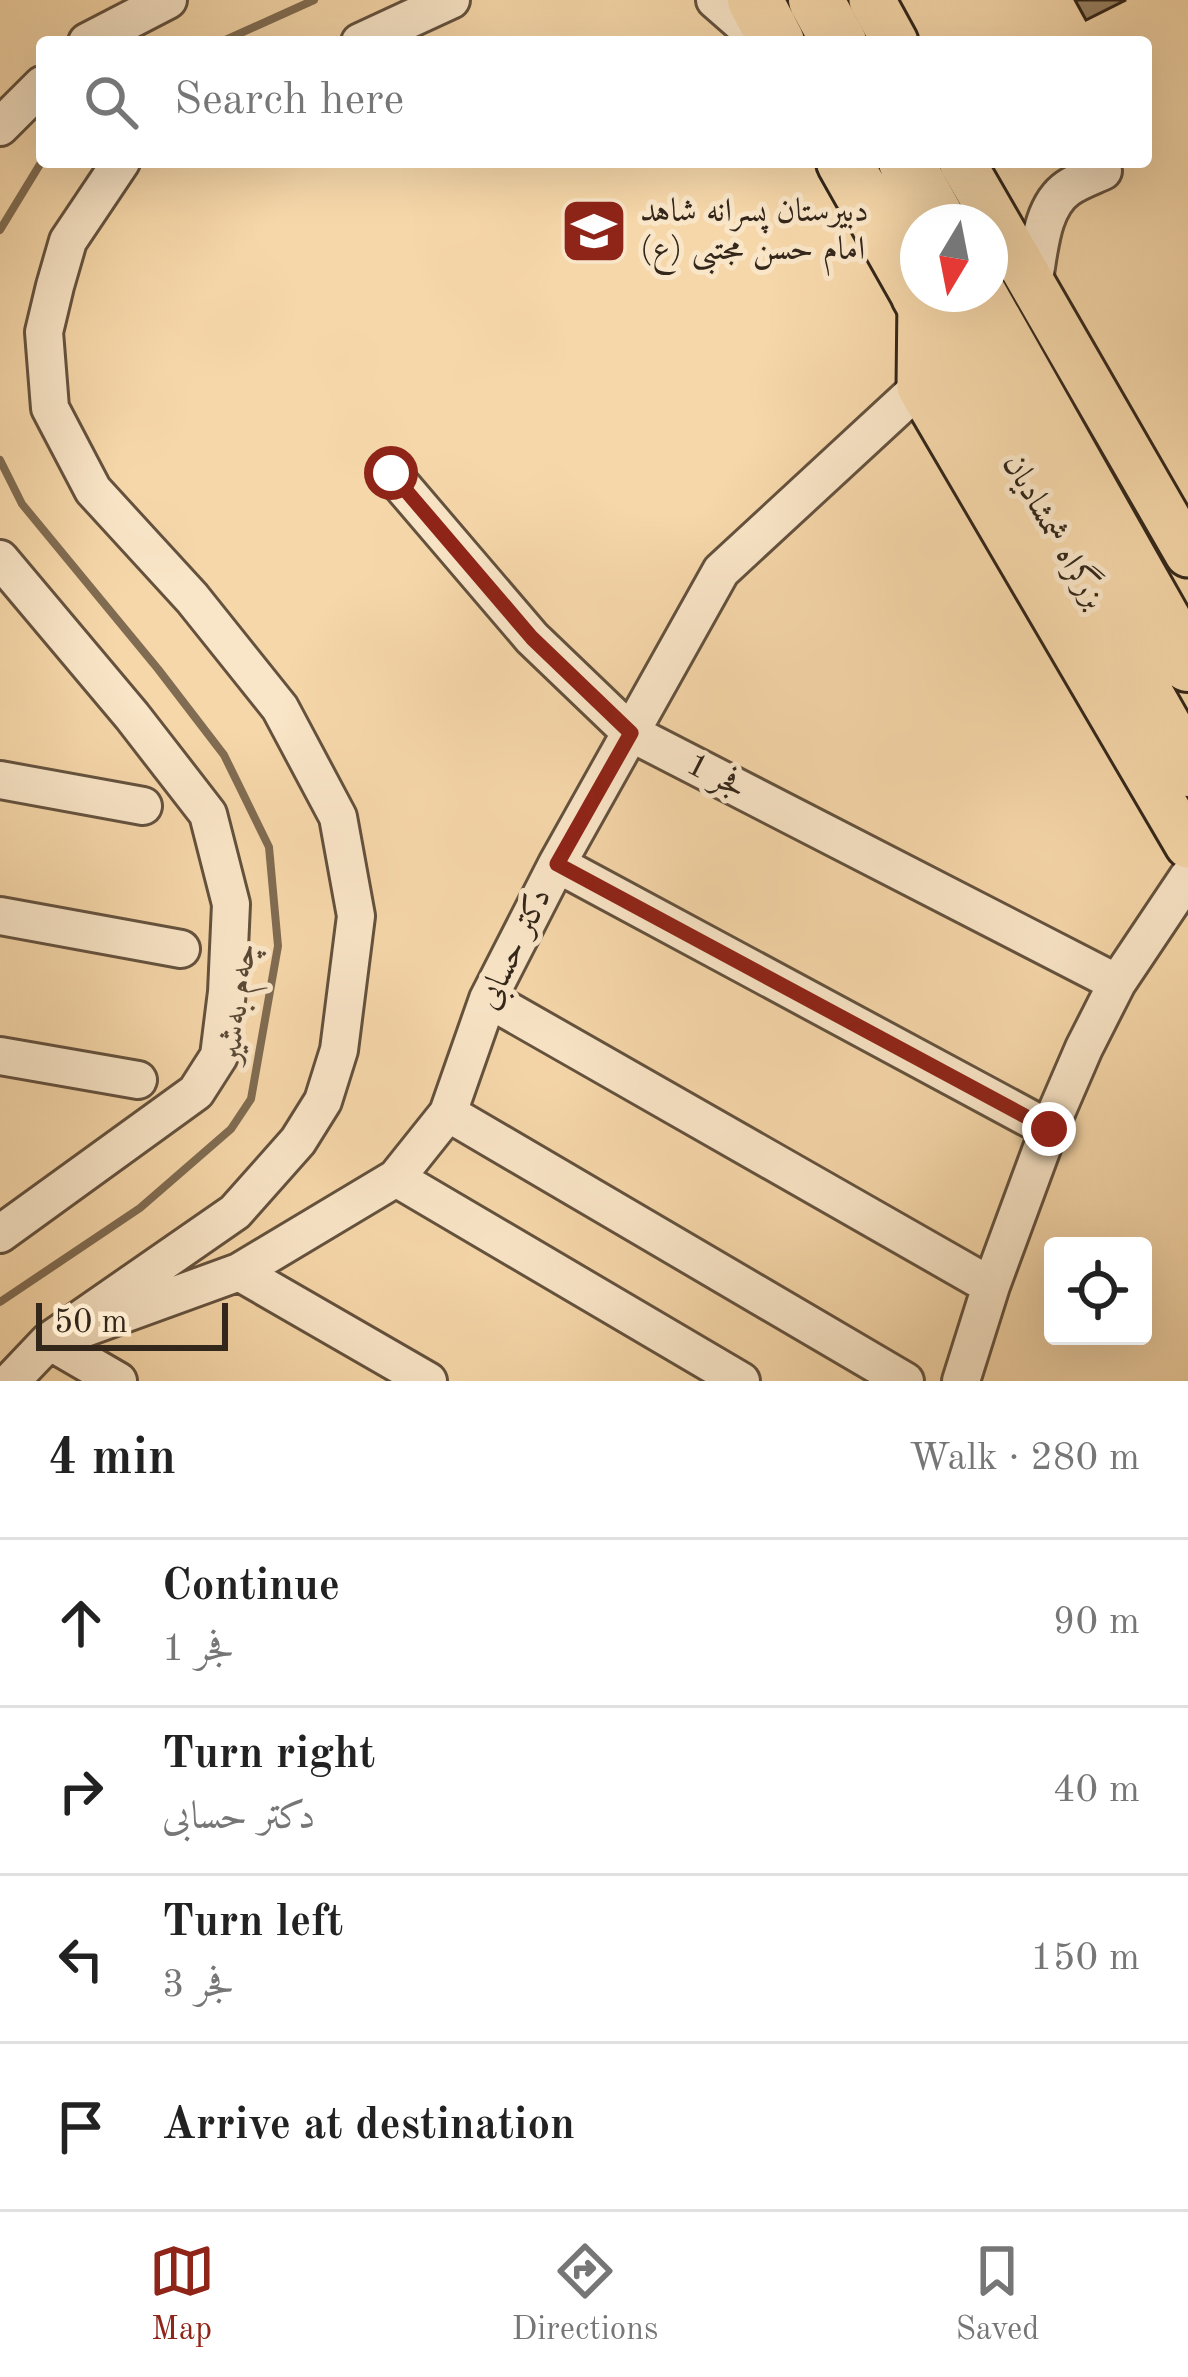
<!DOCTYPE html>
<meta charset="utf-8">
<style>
body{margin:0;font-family:"Old Standard TT",Amiri,serif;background:#f6f6f6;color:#222}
.controls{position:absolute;right:36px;bottom:36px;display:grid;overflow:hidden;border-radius:12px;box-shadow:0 12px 48px #0002}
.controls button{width:108px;height:108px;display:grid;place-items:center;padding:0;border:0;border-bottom:3px solid #e0e0e0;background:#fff;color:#222;font:60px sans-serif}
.compass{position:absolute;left:900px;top:204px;width:108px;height:108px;border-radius:50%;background:#fff;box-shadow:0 12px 48px #0002;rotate:190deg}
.scale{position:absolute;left:36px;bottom:30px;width:192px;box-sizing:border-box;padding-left:12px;border:6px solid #33261a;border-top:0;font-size:33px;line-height:42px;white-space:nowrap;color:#33261a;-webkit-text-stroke:9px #f9e5c7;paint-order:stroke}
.stop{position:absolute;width:36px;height:36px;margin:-27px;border:9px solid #8f2418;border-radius:50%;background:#fff}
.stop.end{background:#8f2418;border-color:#fff;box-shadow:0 3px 12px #0008}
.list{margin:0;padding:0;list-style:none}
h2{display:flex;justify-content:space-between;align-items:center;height:156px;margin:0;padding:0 48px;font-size:51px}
h2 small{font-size:39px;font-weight:400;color:#767676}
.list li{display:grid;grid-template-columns:78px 1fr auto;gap:36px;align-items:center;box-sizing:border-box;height:168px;padding:0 48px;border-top:3px solid #e0e0e0}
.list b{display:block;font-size:45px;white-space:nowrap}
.list p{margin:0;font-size:39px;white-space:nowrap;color:#767676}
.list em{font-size:39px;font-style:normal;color:#767676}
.icon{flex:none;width:66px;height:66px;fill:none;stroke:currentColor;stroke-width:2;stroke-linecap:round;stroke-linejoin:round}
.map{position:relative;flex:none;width:1188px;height:1381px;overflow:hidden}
.search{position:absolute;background:#fff;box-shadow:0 12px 48px #0002;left:36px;right:36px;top:36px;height:132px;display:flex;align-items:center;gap:30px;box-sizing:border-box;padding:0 42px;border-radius:12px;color:#767676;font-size:45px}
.sheet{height:828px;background:#fff}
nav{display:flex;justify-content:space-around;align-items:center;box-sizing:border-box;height:168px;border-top:3px solid #e0e0e0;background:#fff;font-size:33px;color:#767676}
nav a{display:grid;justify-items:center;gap:6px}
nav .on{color:#8f2418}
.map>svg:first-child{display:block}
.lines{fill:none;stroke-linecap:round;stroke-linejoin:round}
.stream{stroke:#806c52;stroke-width:8}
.building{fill:#988264;stroke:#33261a;stroke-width:3}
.minor-casing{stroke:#64523e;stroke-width:42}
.major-casing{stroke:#33261a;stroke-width:51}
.highway-casing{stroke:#33261a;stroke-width:60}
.minor{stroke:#f9e5c7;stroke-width:36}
.major{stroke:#f6d7a9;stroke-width:45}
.highway{stroke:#f6d7a9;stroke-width:54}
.route{stroke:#8f2418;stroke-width:15}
.labels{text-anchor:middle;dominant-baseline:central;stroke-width:10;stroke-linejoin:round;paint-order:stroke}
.poi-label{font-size:33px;fill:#33261a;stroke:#f9e5c7;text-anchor:start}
.street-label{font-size:33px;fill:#33261a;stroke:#f9e5c7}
.water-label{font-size:36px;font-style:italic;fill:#5a4936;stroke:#f9e5c7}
</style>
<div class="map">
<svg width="1188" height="1381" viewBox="0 0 1188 1381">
<rect width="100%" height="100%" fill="#f6d7a9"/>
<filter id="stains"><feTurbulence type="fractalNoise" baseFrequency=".00167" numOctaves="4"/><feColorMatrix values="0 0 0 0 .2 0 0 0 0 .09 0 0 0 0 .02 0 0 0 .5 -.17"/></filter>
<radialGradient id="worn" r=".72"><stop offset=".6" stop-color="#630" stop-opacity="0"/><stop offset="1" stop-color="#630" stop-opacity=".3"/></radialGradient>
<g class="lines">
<path class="stream" d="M221 42 314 0
M0 230 42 161
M0 460 22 504 158 669 224 755 269 847 278 946 251 1099 231 1129 140 1208 0 1302"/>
</g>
<path class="building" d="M1075 0H1126L1086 20Z"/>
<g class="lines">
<g class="minor-casing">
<path id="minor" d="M715 0 763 42
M87 42 168 0
M360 42 451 0
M0 127 42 85
M1033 285C1039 255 1040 207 1068 188 1078 181 1092 176 1103 171L1098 162
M391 473 532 638 631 733 1117 983
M0 559 132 716 208 814 231 904 227 992 219 1056 196 1092 0 1234
M0 780 143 806
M557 864 1049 1129
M0 916 181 949
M488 999 991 1286
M0 1056 138 1080
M448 1113 905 1381
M396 1178 741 1381
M239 1272 428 1381
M11 1381 49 1341 239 1272 396 1178 448 1113 488 999 557 864 721 571 920 387
M118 1381 49 1341 235 1212 298 1141 323 1101 339 1050 356 916 338 817 280 708 192 598 93 490 50 408 44 332 55 286 68 241 121 162
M961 1381 991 1286 1049 1129 1084 1048 1117 983 1188 877"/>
</g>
<g class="major-casing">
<path id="major" d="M872 0 895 42
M962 162 1188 554
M921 298 920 387 1188 845"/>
</g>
<g class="highway-casing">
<path id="highway" d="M755 0 777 42
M816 0 839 42
M844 162 918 293
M906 162 939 222
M918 294 1188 769
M979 294 1188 664"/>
</g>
<use href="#minor" class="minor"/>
<use href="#major" class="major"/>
<use href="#highway" class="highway"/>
</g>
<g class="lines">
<path class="route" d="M391 473 532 638 631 733 557 864 1049 1129"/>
</g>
<defs>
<g id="school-square" transform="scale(3.45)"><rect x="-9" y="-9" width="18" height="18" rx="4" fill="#8f2418" stroke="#f9e5c7"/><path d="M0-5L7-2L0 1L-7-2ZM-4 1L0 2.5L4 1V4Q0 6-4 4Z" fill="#fff"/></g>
</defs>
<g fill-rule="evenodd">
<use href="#school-square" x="594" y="231"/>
</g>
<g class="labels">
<g class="poi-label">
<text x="640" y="212">دبیرستان پسرانه شاهد<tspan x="640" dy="38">امام حسن مجتبی (ع)</tspan></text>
</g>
<g class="street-label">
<text transform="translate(1053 532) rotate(60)">بزرگراه شمشادیان</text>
<text transform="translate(716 777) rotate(27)">فجر 1</text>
<text transform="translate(515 949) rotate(-64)">دکتر حسابی</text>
</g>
<g class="water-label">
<text transform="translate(238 1003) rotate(-82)">چەم بەشیر</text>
</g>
</g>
<rect width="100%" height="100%" filter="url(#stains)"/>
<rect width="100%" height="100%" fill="url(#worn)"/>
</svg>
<div class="controls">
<button><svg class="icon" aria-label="locate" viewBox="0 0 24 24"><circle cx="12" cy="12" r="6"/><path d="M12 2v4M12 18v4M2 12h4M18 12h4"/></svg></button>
</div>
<svg class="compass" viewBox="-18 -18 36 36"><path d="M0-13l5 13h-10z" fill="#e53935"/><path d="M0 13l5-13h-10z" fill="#767676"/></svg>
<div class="scale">50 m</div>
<div class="stop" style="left:391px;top:473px"></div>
<div class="stop end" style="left:1049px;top:1129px"></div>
<div class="search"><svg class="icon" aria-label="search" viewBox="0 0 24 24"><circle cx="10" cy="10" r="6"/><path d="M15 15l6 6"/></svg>Search here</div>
</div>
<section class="sheet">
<h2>4 min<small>Walk · 280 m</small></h2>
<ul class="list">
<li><svg class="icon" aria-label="ahead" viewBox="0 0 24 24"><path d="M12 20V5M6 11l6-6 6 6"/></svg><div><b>Continue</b><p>فجر 1</p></div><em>90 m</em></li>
<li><svg class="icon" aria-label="right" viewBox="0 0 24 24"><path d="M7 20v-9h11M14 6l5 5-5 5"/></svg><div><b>Turn right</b><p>دکتر حسابی</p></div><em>40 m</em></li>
<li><svg class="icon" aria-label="left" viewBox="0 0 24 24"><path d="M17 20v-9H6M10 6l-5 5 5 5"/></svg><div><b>Turn left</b><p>فجر 3</p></div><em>150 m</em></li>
<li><svg class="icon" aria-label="arrive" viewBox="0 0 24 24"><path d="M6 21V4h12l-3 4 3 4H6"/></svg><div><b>Arrive at destination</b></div></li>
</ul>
</section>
<nav>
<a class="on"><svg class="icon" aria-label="map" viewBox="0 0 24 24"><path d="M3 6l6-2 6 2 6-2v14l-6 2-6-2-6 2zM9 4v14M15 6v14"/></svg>Map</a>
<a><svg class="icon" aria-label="directions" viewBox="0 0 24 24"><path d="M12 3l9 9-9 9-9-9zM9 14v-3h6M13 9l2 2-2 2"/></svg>Directions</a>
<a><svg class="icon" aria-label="saved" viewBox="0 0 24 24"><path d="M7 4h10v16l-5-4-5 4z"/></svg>Saved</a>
</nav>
